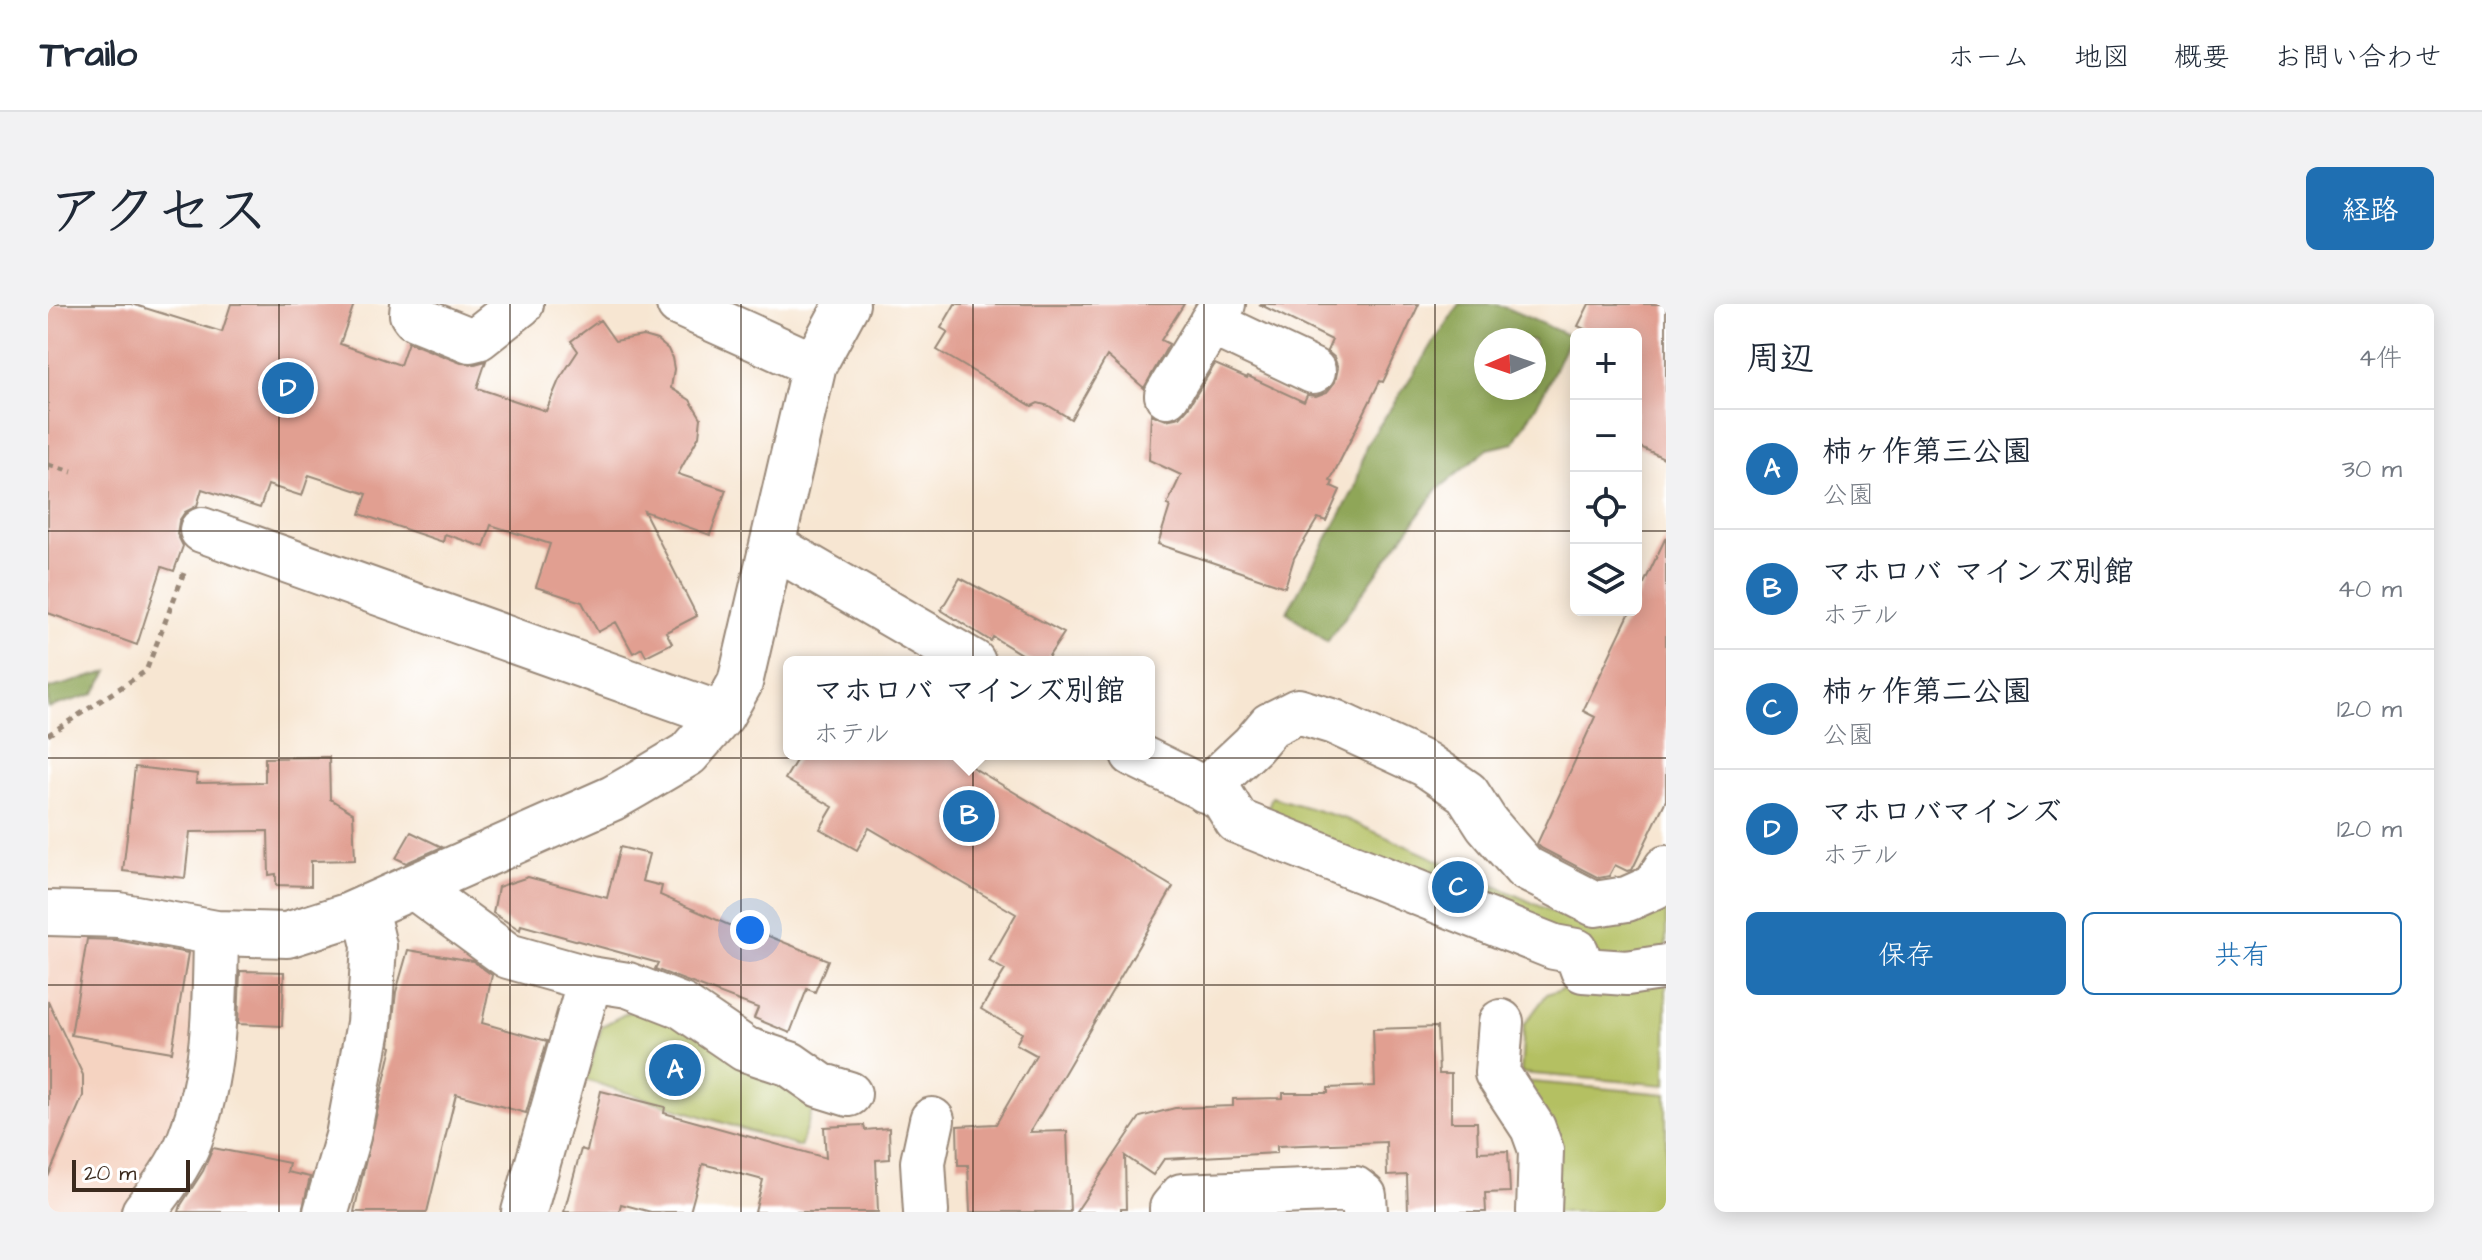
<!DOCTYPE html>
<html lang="ja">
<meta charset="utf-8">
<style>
body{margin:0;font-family:"Architects Daughter","Klee One",sans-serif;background:#f2f2f3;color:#1f2937}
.controls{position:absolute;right:24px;top:24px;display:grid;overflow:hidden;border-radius:12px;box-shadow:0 4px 20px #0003}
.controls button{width:72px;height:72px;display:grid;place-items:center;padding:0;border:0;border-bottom:2px solid #e0e1e3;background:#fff;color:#1f2937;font:40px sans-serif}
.compass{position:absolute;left:1426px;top:24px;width:72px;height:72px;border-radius:50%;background:#fff;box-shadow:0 4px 20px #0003;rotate:268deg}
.scale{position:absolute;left:24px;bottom:20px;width:118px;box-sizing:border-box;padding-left:8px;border:4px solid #3b2a1e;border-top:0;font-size:22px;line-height:28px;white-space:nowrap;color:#3b2a1e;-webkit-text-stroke:6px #fff;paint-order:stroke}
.you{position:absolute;left:702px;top:626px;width:28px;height:28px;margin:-20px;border:6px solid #fff;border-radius:50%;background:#1a73e8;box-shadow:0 0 0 12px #1a73e833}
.badge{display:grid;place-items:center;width:52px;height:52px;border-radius:50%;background:#1f6fb2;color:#fff;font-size:26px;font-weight:700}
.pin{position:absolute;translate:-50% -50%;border:4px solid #fff;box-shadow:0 2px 8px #0006}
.popup{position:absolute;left:735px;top:352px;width:372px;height:104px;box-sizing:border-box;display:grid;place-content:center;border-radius:12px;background:#fff;filter:drop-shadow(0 2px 6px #0005);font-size:26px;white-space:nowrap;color:#747a83}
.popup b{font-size:30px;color:#1f2937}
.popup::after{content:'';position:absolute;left:50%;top:100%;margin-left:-16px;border:16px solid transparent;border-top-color:#fff}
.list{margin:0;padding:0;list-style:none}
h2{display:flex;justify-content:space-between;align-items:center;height:104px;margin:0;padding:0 32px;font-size:34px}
h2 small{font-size:26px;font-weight:400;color:#747a83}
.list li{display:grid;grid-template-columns:52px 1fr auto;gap:24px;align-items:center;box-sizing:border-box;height:120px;padding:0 32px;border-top:2px solid #e0e1e3}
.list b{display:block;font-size:30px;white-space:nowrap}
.list p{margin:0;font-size:26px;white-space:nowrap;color:#747a83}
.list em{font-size:26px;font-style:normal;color:#747a83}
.actions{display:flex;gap:16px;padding:24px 32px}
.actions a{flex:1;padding:18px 0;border:2px solid #1f6fb2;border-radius:12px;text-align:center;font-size:28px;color:#1f6fb2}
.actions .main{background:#1f6fb2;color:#fff}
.icon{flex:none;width:44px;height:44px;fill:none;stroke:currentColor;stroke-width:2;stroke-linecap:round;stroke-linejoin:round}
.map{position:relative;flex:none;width:1618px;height:908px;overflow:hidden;border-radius:12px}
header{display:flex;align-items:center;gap:48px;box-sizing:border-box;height:112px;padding:0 40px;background:#fff;border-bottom:2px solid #e0e1e3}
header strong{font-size:38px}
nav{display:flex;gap:44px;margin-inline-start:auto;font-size:28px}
.intro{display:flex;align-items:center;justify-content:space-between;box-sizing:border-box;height:192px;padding:0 48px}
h1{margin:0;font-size:56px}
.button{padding:20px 36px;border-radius:12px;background:#1f6fb2;color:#fff;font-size:28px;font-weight:700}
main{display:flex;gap:48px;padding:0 48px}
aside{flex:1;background:#fff;border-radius:12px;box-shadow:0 4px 20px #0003}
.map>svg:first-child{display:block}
.built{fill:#f5d3c1}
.green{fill:#b4c062;stroke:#787540;stroke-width:2}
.forest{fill:#8fa658;stroke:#65683b;stroke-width:2;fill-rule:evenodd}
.building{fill:#e19f91}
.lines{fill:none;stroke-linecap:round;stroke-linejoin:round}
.minor-casing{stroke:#998878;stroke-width:48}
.path{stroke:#998878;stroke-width:5;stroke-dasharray:6 6;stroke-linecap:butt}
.minor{stroke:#fff;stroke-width:44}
.grid{fill:none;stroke:#3b2a1e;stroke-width:2;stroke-opacity:0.55}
</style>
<header>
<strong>Trailo</strong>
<nav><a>ホーム</a><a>地図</a><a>概要</a><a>お問い合わせ</a></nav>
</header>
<div class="intro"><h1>アクセス</h1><a class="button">経路</a></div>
<main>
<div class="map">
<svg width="1618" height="908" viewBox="0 0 1618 908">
<rect width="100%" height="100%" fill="#fff"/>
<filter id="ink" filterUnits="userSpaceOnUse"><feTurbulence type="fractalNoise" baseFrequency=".0125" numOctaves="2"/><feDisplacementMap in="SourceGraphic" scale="16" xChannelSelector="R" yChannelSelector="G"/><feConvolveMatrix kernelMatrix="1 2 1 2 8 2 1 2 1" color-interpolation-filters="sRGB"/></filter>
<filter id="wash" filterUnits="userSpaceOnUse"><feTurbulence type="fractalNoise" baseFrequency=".006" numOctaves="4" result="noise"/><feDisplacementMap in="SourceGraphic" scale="32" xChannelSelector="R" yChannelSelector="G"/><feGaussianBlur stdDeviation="1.8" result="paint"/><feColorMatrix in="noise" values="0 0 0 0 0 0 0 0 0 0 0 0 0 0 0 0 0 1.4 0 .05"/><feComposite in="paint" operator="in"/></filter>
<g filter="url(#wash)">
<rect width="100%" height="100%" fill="#f7e6d2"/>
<path class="built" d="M70 623 151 643 140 814 77 908H0V626Z"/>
<path class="green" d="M1224 493 1298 515 1514 612 1551 613 1618 593V653L1538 657 1213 521Z
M1618 671V781L1473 769 1476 721 1499 690 1533 678Z
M594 701 763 788 765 803 752 843 538 776 554 722Z
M1473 777 1618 790V908H1505Z"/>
<path class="forest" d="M1411 0H1449L1522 32 1497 86 1466 139 1440 145 1389 186 1279 338 1239 308 1307 184 1318 142ZM1438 36H1486V84H1438Z
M60 368 46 390 0 404V385Z"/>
<g id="blocks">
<path class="building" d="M0 0H84L174 28 183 0H306L292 40 352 61 360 38 413 59 427 60 438 57 429 84 498 107 511 76 530 47 523 37 552 16 567 37 595 32 609 36 620 45 624 54 626 65 623 84 642 96 653 114 651 132 630 170 678 186 662 231 596 207 649 312 618 328 624 339 598 352 594 344 585 349 568 318 550 328 534 298 488 283 502 240 443 221 436 243 397 230 395 238 312 210 319 190 261 171 254 192 220 181 212 204 154 185 149 202 137 208 131 217 129 230 135 242 126 267 114 263 89 341 0 309Z
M907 0H1136L1113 36 1121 40 1096 84 1059 52 1023 115 1001 102 990 99 984 102 889 46 900 28 893 24Z
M1211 0H1371L1335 78 1332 77 1282 177 1285 178 1283 182 1292 186 1278 217 1270 214 1246 254 1237 283 1110 240 1122 202 1119 201 1133 171 1101 156 1103 110 1118 116 1132 113 1140 104 1167 60 1199 74 1200 72 1256 98 1259 91 1268 92 1279 88 1287 78 1290 64 1286 53 1279 47 1284 36Z
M1541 0H1618V155L1588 141V30H1547L1530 22Z
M1618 233V496L1584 566 1579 567 1567 561 1561 572 1551 574 1493 544 1489 540 1547 413 1535 407 1583 306H1588V296Z
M912 274 1016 329 997 358H986L945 333 943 337 893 306Z
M752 450H902L1125 583 982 828 1019 827 1022 908H922L920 861H910L909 822 948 820 988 751 968 740 974 729 933 705 957 666 941 657 968 610 821 524 809 546 772 525 785 503 737 475Z
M281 453 282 495 305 509 307 556 263 557V582L228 581V570L221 571 220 527 142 528 137 574 75 567 87 463 149 470 148 479 217 478V454Z
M363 528 394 543 358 559 348 554Z
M572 543 601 550 594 577 614 582 612 591 701 630 703 625 780 656 767 688 759 685 742 729 706 714 710 704 607 665 610 659 473 621 472 626 445 609 450 583 480 573 559 594Z
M39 635 68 636 140 649 124 748 23 731Z
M360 646 425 657 444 671 434 719 499 737 478 809 408 790 379 908H306L344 743 342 742 348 688Z
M192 667 236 668 234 722 190 720Z
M0 697 35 771V792L0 873Z
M1389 723 1391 770H1403V818H1429L1430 848 1460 847 1462 888 1437 889 1438 908H1360L1359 871 1339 872 1338 838 1229 842V849L1116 855 1105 871 1077 852 1078 905H1073V908H1028L1092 813 1127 804 1185 802V795L1235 794V789H1280V784L1327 782 1325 725Z
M553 787 617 803 616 809 778 854 776 823 816 821 817 826 841 824 842 855 828 856 830 908H707L715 876 655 860 642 908H603L573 900 571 908H516L533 845 539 847Z
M165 844 241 859 239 868 262 873 254 908H131L133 901 155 867Z"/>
</g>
</g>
<g filter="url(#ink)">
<use href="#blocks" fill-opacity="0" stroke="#998878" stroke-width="2"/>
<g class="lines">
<g class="minor-casing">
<path id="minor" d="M365 0 364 10 367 14 422 36 430 34 473 0
M631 0 766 61
M1163 19 1265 67
M1119 91 1175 0
M154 226 674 411
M725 242 925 358
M1085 450 1175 494 1189 517 1506 643 1528 647 1535 666 1579 669 1618 663
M1157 486 1205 441 1222 421 1250 407 1286 418 1377 460 1419 489 1439 520 1477 564 1547 600 1579 595 1606 583 1618 564
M366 583 460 652 542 675 580 681 634 702 697 745 742 760 772 781 801 790
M0 609 71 611 168 629 239 631 299 612 565 494 586 482 640 450 674 411 692 379 766 61 799 0
M1453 718 1449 769 1485 824 1493 846 1491 908
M96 908C113 886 132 861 142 835 167 769 167 699 168 629
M278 908 300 832 321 719 326 642 317 604
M476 908 542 675
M878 908 875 858 884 816
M1124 908V904L1134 892 1307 885 1316 892 1317 908"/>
</g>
<path class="path" d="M0 161 24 168
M0 431 98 367 138 264"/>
<use href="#minor" class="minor"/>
</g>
</g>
<path class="grid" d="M231 0V908M462 0V908M693 0V908M925 0V908M1156 0V908M1387 0V908M0 227H1528M1588 227H1618M0 454H1618M0 681H1618"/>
</svg>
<div class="controls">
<button>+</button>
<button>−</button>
<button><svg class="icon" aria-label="locate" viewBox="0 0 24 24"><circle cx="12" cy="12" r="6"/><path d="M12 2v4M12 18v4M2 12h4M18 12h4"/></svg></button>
<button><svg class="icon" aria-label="layers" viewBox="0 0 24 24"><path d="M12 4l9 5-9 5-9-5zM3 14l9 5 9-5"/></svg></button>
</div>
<svg class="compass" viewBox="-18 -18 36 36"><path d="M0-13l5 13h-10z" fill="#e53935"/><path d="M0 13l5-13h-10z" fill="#747a83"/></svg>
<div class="scale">20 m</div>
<div class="you"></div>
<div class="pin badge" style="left:627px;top:766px">A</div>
<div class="pin badge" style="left:921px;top:512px">B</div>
<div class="popup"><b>マホロバ マインズ別館</b>ホテル</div>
<div class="pin badge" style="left:1410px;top:583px">C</div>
<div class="pin badge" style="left:240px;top:84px">D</div>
</div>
<aside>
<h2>周辺<small>4件</small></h2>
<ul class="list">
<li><span class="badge">A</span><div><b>柿ヶ作第三公園</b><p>公園</p></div><em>30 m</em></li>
<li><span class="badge">B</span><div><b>マホロバ マインズ別館</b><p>ホテル</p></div><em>40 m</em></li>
<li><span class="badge">C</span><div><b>柿ヶ作第二公園</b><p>公園</p></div><em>120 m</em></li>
<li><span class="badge">D</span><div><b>マホロバマインズ</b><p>ホテル</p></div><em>120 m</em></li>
</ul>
<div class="actions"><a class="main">保存</a><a>共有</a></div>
</aside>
</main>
